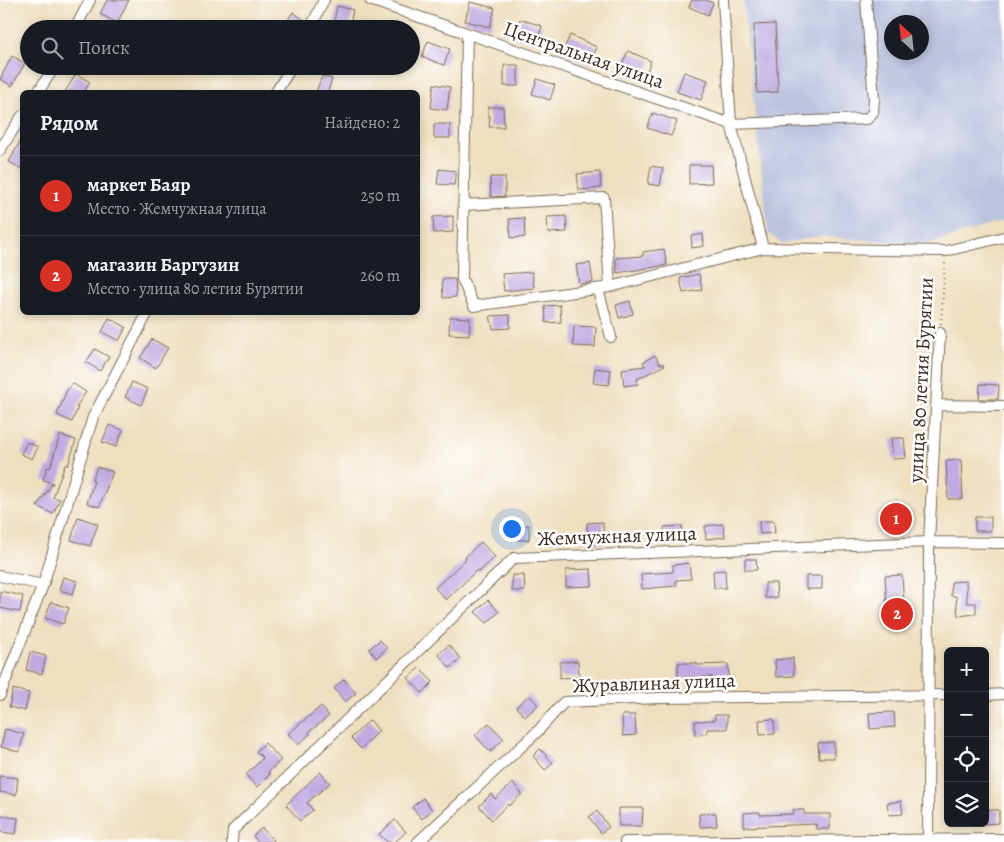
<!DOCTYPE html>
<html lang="ru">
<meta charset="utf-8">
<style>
body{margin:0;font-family:Alegreya,serif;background:#20242c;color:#f1f3f6}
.controls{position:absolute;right:15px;bottom:15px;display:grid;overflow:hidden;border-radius:8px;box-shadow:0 2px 8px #0003}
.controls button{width:45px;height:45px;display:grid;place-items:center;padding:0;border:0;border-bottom:1px solid #363941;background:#171b24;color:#f1f3f6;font:25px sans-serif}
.compass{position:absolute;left:884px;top:15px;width:45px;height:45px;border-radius:50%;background:#171b24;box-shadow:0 2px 8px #0003;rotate:333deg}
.you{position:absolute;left:511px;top:528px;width:18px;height:18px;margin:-12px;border:4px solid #fff;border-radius:50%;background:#1a73e8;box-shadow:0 0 0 8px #1a73e833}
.badge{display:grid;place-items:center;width:32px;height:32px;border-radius:50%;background:#d93025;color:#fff;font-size:16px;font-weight:700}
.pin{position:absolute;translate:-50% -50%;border:2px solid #fff;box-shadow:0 1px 5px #0006}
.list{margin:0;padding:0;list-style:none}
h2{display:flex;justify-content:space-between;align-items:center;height:65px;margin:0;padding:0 20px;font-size:21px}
h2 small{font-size:16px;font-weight:400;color:#9ea1a6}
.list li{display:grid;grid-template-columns:32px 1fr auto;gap:15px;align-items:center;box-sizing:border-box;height:80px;padding:0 20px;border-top:1px solid #363941}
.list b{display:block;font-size:19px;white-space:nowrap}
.list p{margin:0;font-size:16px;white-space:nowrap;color:#9ea1a6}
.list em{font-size:16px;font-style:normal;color:#9ea1a6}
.icon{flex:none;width:28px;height:28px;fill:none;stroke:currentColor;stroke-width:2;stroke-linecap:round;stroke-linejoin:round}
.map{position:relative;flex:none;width:1004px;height:842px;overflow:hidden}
.search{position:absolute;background:#171b24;box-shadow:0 2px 8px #0003;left:20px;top:20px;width:400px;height:55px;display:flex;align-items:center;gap:12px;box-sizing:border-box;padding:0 18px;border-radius:28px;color:#9ea1a6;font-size:19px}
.panel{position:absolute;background:#171b24;box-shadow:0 2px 8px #0003;left:20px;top:90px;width:400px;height:225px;border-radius:8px}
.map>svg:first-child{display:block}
.industrial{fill:#bcc3de;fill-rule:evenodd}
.building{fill:#c0aae1}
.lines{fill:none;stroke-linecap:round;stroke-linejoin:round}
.minor-casing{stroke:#7a6956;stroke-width:12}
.path{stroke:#7a6956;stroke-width:2;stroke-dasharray:1 4;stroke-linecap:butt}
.minor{stroke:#fff;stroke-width:10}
.labels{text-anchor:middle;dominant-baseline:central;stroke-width:5;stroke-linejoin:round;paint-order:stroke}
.street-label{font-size:20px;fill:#3b2a1e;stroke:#fff}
</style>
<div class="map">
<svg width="1004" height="842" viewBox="0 0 1004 842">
<rect width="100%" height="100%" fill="#fff"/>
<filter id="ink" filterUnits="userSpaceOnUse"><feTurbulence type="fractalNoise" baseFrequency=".02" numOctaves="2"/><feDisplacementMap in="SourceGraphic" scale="10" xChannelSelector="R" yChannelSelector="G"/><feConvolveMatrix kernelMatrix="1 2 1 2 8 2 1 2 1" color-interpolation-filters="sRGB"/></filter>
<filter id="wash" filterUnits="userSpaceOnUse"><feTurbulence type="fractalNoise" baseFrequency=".0096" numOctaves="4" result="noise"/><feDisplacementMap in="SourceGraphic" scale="20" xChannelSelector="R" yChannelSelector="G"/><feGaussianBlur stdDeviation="1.12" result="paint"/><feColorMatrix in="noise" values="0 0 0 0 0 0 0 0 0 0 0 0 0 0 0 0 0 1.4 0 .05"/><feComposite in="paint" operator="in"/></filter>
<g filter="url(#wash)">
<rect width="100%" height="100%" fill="#efdfbf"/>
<path class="industrial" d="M743 0H1004V221L924 245 819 236 783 244 768 233ZM892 22H922V52H892Z"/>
<g id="blocks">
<path class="building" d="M107 0H129L117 23 100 14Z
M692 0H706L713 3 708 15 689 7Z
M470 2 495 8 490 27 465 21Z
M337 6 353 10 349 29 333 27Z
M293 12 304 20 298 29H282Z
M520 19 542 26 537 42 515 36Z
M775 24 778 92 757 93 754 25Z
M570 35 597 47 590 65 562 53Z
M428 41 450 49 444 65 422 57Z
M628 51 651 61 643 81 619 71Z
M12 56 25 63 12 86 0 79Z
M504 65H518V86H504Z
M684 72 708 80 701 100 677 92Z
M76 74 90 82 84 92H65Z
M322 76 332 79 328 92H316Z
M537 79 555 85 550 100 532 94Z
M434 84 450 87 447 110 431 108Z
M488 107H503L504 127H489L490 116H488Z
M653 113 677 121 671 136 647 128Z
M434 124H450V138H434Z
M22 138V169L9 162Z
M689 165H711L712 183 689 184Z
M651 166 663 168 660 186 648 184Z
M439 169 456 171 454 185 437 184Z
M600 172 601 188 579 190 577 174Z
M490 177H505V196L491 197Z
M453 216V232L434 233 433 217Z
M566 216 567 232 548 233 547 217Z
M524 218 525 237 511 238 509 219Z
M703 234 704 246 692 248 691 236Z
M664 249 667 265 617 273 616 258 643 256V252Z
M590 263 593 282 579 284 576 265Z
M532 272 534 288 504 291 502 274Z
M699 274 702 290 683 293 680 278Z
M442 279H455L456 297 443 298Z
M630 301 633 314 619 318 616 305Z
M560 305 561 322 546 323 545 306Z
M510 315V328L493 329 490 316Z
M450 317 470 318 469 335 449 334Z
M109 318 126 327 119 341 102 332Z
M574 326 596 327 595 347 573 346Z
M152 339 168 348 156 368 140 358Z
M95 349 109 357 100 371 86 362Z
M655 355 660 364H664L665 365 637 379 638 384 624 386 622 369 645 366 643 362Z
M595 368 611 370 609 385 593 383Z
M132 382 148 389 141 405 125 397Z
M72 383 86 392 76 407H78L72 422 57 415 66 392Z
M980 384 999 385 998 399H979Z
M109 425 123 430 116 447 102 442Z
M60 435 76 440 68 465H65L53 497 60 499 53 514 37 506 53 483 43 480 47 467 50 468Z
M891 438H904L906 458 893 459Z
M27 442 38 447 32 459 21 454Z
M961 460 963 499H948L946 461Z
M97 467 113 472 99 507 87 503 94 481 92 480Z
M905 509 906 527 886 528V510Z
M78 517 98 524 90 546 71 540Z
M975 517H991V531H975Z
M759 521H774L775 533 760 534Z
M603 522 604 543 588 544 587 523Z
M723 524 725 537 706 539 705 526Z
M517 525H529V540H518Z
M682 526 683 540 665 541 664 527Z
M481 542 495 557 479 572 477 570 446 600 435 588 466 559 465 557Z
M745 559H756L757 570H745Z
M689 563 691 579 676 580V586L642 589 641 574 673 572V565Z
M591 569 592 586 566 587V570Z
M725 570 726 588H714L713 571Z
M512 575H524L525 591H512Z
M902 575 904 606H905L907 621 888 622 885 576Z
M806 576H822V589H806Z
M63 577 77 581 73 594 59 590Z
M966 581 967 603H976V614L958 616 956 596H951V582Z
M765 583H776L777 598H765Z
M0 591 23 596 20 612 0 608Z
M488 600 499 612 487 623 475 612Z
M51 602 69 608 63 624 45 618Z
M380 640 387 648 376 658 369 649Z
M449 645 461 659 450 668 438 654Z
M30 652 46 656 42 674 26 670Z
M793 658 794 676 776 677 775 660Z
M578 661 579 677 560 678V662Z
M678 663H697V665L728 664 729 680H712V677L678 678Z
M419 668 433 682 422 693 408 678Z
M344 679 356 693 345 702 334 688Z
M13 689 29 693 25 711 9 707Z
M529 695 538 705 525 717 516 707Z
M321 706 329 716 309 732 310 734 298 745 288 734Z
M894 712 895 727 870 729 869 713Z
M622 715H635L636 735 623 736Z
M715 715H727V729H707V734L695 735V721L715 720Z
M774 719 775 734 760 735 759 720Z
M370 720 379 731 361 749 351 738Z
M489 723 504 739 490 752 475 735Z
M5 729 24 734 19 752 1 747Z
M834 742V758H819L818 743Z
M265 743 281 760 268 772 270 774 257 787 246 775 263 758 256 751Z
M540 749 553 763 545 770 533 756Z
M320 772 330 783 307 803 313 810 300 821 286 805Z
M0 776 18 778 16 795 0 792Z
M513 783 522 794 509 806 508 804 492 820 479 806 491 794 495 799Z
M423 798 432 810 422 819 412 807Z
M901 801 903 814 889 815 887 803Z
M619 808H643L642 826H619Z
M793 810H804V814H830V829H816V824L744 827V813L760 812V815L793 814Z
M985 810H999V823L985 824Z
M597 811 609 827 601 833 589 817Z
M716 813 717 826 700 827 699 814Z
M0 816 18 818 16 834 0 832Z
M395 820 406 832 395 842H387L379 834Z
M262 828 275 842H258L253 836Z"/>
</g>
</g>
<g filter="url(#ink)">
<use href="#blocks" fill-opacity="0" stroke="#7a6956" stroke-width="1"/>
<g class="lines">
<g class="minor-casing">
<path id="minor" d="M370 0 731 124 867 119 873 112 874 99 866 0
M723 0 731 124 763 248
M75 29 90 0
M310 29 324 0
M467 34 462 279 474 306 610 287 763 248 946 251 1004 237
M38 92 55 66
M276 92 292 66
M0 150 22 116
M463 205 604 198 610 287
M598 289 611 337
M936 405 1004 406
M0 576 43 585
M0 695 43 585 93 417 148 312
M985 695 1004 694
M232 842 233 830 514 558 929 542 1004 543
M418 842 537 732 564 702 660 698 948 695
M625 842 1004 839
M928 842 929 542 940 333"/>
</g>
<path class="path" d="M941 324 945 262"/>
<use href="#minor" class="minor"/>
</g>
</g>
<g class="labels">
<g class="street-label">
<text transform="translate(584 55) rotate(19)">Центральная улица</text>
<text transform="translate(921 380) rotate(-87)">улица 80 летия Бурятии</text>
<text transform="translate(617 536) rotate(-2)">Жемчужная улица</text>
<text transform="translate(654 683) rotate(-2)">Журавлиная улица</text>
</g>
</g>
</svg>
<div class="controls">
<button>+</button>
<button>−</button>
<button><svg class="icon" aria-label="locate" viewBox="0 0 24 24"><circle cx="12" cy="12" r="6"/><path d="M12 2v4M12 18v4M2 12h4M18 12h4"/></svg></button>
<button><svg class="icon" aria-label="layers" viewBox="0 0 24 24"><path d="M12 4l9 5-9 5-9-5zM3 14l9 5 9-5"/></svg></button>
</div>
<svg class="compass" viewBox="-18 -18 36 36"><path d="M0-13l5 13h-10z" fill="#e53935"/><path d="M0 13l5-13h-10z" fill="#9ea1a6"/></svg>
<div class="you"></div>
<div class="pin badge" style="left:896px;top:519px">1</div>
<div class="pin badge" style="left:897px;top:614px">2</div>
<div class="search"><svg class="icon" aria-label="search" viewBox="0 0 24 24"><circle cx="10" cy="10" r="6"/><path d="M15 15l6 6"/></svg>Поиск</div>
<section class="panel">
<h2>Рядом<small>Найдено: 2</small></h2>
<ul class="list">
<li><span class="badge">1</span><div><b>маркет Баяр</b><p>Место · Жемчужная улица</p></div><em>250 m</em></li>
<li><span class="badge">2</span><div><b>магазин Баргузин</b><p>Место · улица 80 летия Бурятии</p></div><em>260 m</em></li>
</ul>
</section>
</div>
